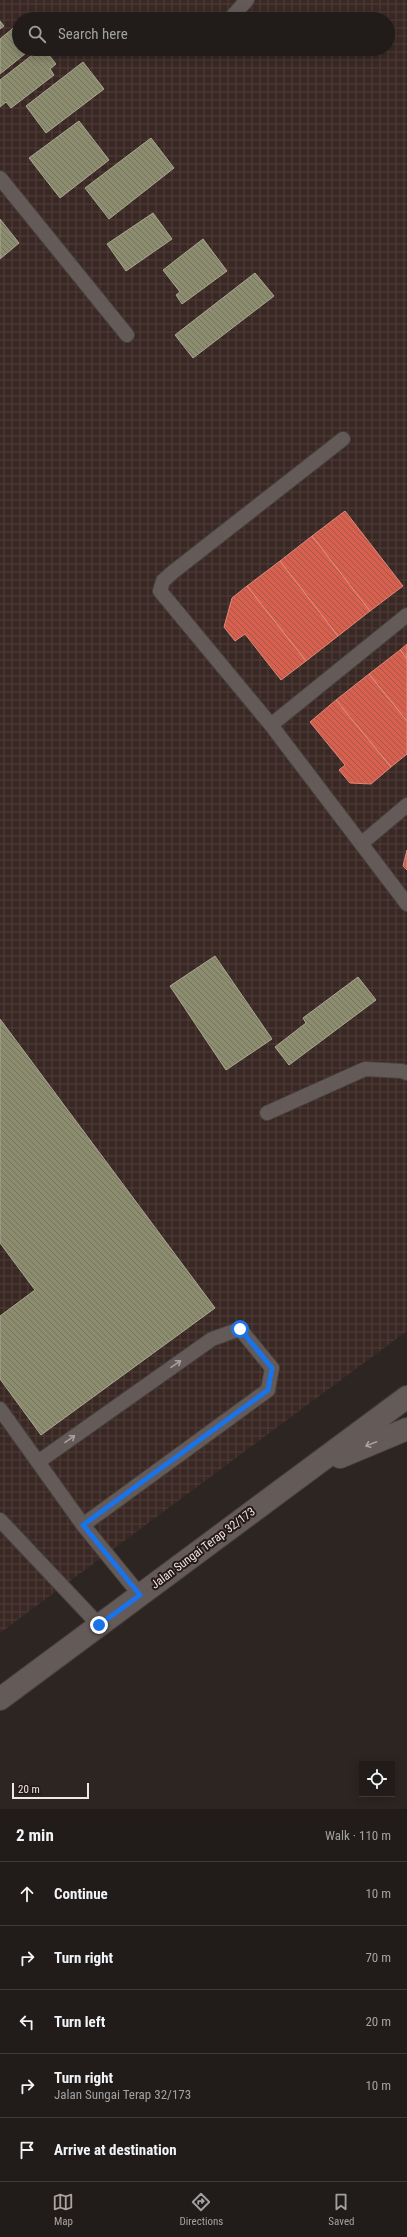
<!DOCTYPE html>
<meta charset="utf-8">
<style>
body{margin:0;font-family:"Roboto Condensed",sans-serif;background:#2d2927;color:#f1f3f6}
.controls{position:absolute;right:12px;bottom:12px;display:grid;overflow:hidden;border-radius:0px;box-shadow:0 2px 10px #0003}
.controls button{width:36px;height:36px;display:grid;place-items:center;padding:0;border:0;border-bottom:1px solid #3e3a39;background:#211c1a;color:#f1f3f6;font:20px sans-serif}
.scale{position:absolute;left:12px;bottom:10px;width:77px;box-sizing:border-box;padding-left:4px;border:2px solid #f0e7e3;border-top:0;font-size:11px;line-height:14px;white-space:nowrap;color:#f0e7e3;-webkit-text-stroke:3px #261915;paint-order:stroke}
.stop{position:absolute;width:12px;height:12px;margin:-9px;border:3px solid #1a73e8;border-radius:50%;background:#fff}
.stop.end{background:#1a73e8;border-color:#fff;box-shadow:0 1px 4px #0008}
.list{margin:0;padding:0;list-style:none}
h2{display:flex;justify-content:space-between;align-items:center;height:52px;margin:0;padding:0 16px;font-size:17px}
h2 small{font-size:13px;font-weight:400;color:#a2a1a2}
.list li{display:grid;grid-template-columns:26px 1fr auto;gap:12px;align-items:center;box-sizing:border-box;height:64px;padding:0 16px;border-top:1px solid #3e3a39}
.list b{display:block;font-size:15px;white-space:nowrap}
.list p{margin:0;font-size:13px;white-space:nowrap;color:#a2a1a2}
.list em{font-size:13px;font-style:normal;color:#a2a1a2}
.icon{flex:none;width:22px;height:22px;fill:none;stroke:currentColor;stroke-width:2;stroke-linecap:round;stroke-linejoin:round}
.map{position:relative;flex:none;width:407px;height:1809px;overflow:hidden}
.search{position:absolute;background:#211c1a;box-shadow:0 2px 10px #0003;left:12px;right:12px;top:12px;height:44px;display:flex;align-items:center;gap:10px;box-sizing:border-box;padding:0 14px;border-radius:22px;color:#a2a1a2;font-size:15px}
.sheet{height:372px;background:#211c1a}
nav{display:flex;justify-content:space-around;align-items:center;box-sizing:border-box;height:56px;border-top:1px solid #3e3a39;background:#211c1a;font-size:11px;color:#a2a1a2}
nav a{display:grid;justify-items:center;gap:2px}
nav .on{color:#aba39f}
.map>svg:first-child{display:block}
.industrial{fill:url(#industrial-grid);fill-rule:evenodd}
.shops{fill:url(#shops-back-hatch);stroke:#de887a}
.industry{fill:url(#industry-back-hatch);stroke:#aaa791}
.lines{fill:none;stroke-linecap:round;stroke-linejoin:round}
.service-casing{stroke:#47413e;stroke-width:16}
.tertiary-casing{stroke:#47413e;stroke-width:24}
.service{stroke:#645b58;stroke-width:14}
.tertiary{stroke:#645b58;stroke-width:22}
.oneway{stroke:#aaa19e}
.route{stroke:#1a73e8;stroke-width:5}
.labels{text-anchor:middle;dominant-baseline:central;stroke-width:4;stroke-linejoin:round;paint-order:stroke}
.street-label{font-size:12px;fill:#f0e7e3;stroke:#261915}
</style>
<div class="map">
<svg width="407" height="1809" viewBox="0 0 407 1809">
<defs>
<pattern id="industrial-grid" width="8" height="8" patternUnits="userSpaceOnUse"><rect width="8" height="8" fill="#3a2824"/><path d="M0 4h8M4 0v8" fill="none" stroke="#4d3d39"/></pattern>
<pattern id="shops-back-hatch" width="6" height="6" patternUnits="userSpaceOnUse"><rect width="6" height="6" fill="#d6604d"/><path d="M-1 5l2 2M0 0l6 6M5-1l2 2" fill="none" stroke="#a4574a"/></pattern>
<pattern id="industry-back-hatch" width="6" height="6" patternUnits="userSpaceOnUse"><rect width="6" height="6" fill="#8c8c6e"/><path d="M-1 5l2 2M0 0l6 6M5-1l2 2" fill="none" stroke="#74735f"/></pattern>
</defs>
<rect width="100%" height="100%" fill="#2c2522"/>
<path class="industrial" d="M0 0H407V1331L0 1633ZM19 19H388V49H19Z"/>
<path class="shops" d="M345 511 403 586 370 611 312 536Z
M312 536 370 611 338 636 280 561Z
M280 561 338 636 306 661 247 586Z
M247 586 306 661 281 680 245 634 235 641 224 627 232 598Z
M407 644V659L400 650Z
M400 650 407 659V721L369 674Z
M369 674 407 721V754L391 767 336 700Z
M336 700 391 767 371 784 350 783 339 770 345 765 310 722Z
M407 850V870L403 866Z"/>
<path class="industry" d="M0 21 4 26 0 29Z
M17 25 19 49H31L0 74V39Z
M40 49H44L56 64 50 69 54 75 11 108 6 102 0 107V80Z
M83 62 104 89 46 133 26 106Z
M79 121 109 160 60 198 29 158Z
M151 138 174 168 109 219 85 188Z
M153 213 172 239 126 271 107 244Z
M0 219 19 243 0 259Z
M203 239 227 271 182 304 176 295 180 292 163 270Z
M255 273 274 296 193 358 175 335Z
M215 956 272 1039 226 1070 170 986Z
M358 977 376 1000 289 1065 275 1047 306 1023 303 1018Z
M0 1019 215 1308 41 1435 0 1379V1316L35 1290 0 1243Z"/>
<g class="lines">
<g class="service-casing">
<path id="service" d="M230 19 247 0
M0 178 127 335
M343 439 173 572 163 581 160 591 271 725 407 904
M271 725 407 615
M362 843 407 805
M267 1113 365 1069 402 1071 407 1073
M0 1409 83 1525 140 1595
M38 1462 212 1339 240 1329 272 1368 268 1390 83 1525
M0 1520 99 1625"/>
</g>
<g class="tertiary-casing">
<path id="tertiary" d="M340 1457 407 1429
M0 1699 407 1397"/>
</g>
<use href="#service" class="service"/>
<use href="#tertiary" class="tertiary"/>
</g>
<defs><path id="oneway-shaft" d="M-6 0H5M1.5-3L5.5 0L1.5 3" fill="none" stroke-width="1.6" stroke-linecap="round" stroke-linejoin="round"/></defs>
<g class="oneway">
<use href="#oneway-shaft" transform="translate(176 1364) rotate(-35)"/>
<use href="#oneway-shaft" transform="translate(70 1439) rotate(-35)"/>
<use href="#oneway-shaft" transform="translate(371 1444) rotate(158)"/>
</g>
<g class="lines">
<path class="route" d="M99 1625 140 1595 83 1525 268 1390 272 1368 240 1329"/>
</g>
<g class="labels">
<g class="street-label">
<text transform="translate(203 1548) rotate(-37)">Jalan Sungai Terap 32/173</text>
</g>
</g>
</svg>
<div class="controls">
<button><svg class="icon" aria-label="locate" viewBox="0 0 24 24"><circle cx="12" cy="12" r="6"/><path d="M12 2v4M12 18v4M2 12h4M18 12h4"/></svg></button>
</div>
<div class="scale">20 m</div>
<div class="stop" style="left:240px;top:1329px"></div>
<div class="stop end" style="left:99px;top:1625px"></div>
<div class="search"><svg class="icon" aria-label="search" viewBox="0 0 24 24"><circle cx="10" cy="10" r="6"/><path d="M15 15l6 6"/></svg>Search here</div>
</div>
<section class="sheet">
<h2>2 min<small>Walk · 110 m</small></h2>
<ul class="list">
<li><svg class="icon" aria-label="ahead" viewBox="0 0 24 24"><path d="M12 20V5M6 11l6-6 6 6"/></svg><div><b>Continue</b></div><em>10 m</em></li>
<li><svg class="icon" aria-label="right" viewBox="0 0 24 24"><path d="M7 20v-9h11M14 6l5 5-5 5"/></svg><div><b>Turn right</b></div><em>70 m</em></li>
<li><svg class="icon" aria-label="left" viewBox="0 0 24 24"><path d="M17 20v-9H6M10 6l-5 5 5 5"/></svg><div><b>Turn left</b></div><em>20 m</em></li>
<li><svg class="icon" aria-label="right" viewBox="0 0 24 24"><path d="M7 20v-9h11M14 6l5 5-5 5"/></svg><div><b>Turn right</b><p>Jalan Sungai Terap 32/173</p></div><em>10 m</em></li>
<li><svg class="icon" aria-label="arrive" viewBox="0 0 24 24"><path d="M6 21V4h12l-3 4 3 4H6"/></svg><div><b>Arrive at destination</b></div></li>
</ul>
</section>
<nav>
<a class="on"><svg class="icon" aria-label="map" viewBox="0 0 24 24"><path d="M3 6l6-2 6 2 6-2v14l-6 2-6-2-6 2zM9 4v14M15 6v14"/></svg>Map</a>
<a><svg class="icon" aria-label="directions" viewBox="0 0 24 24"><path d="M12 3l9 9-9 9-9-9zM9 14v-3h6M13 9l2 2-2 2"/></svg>Directions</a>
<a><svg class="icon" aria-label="saved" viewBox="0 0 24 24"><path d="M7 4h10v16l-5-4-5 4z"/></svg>Saved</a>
</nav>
